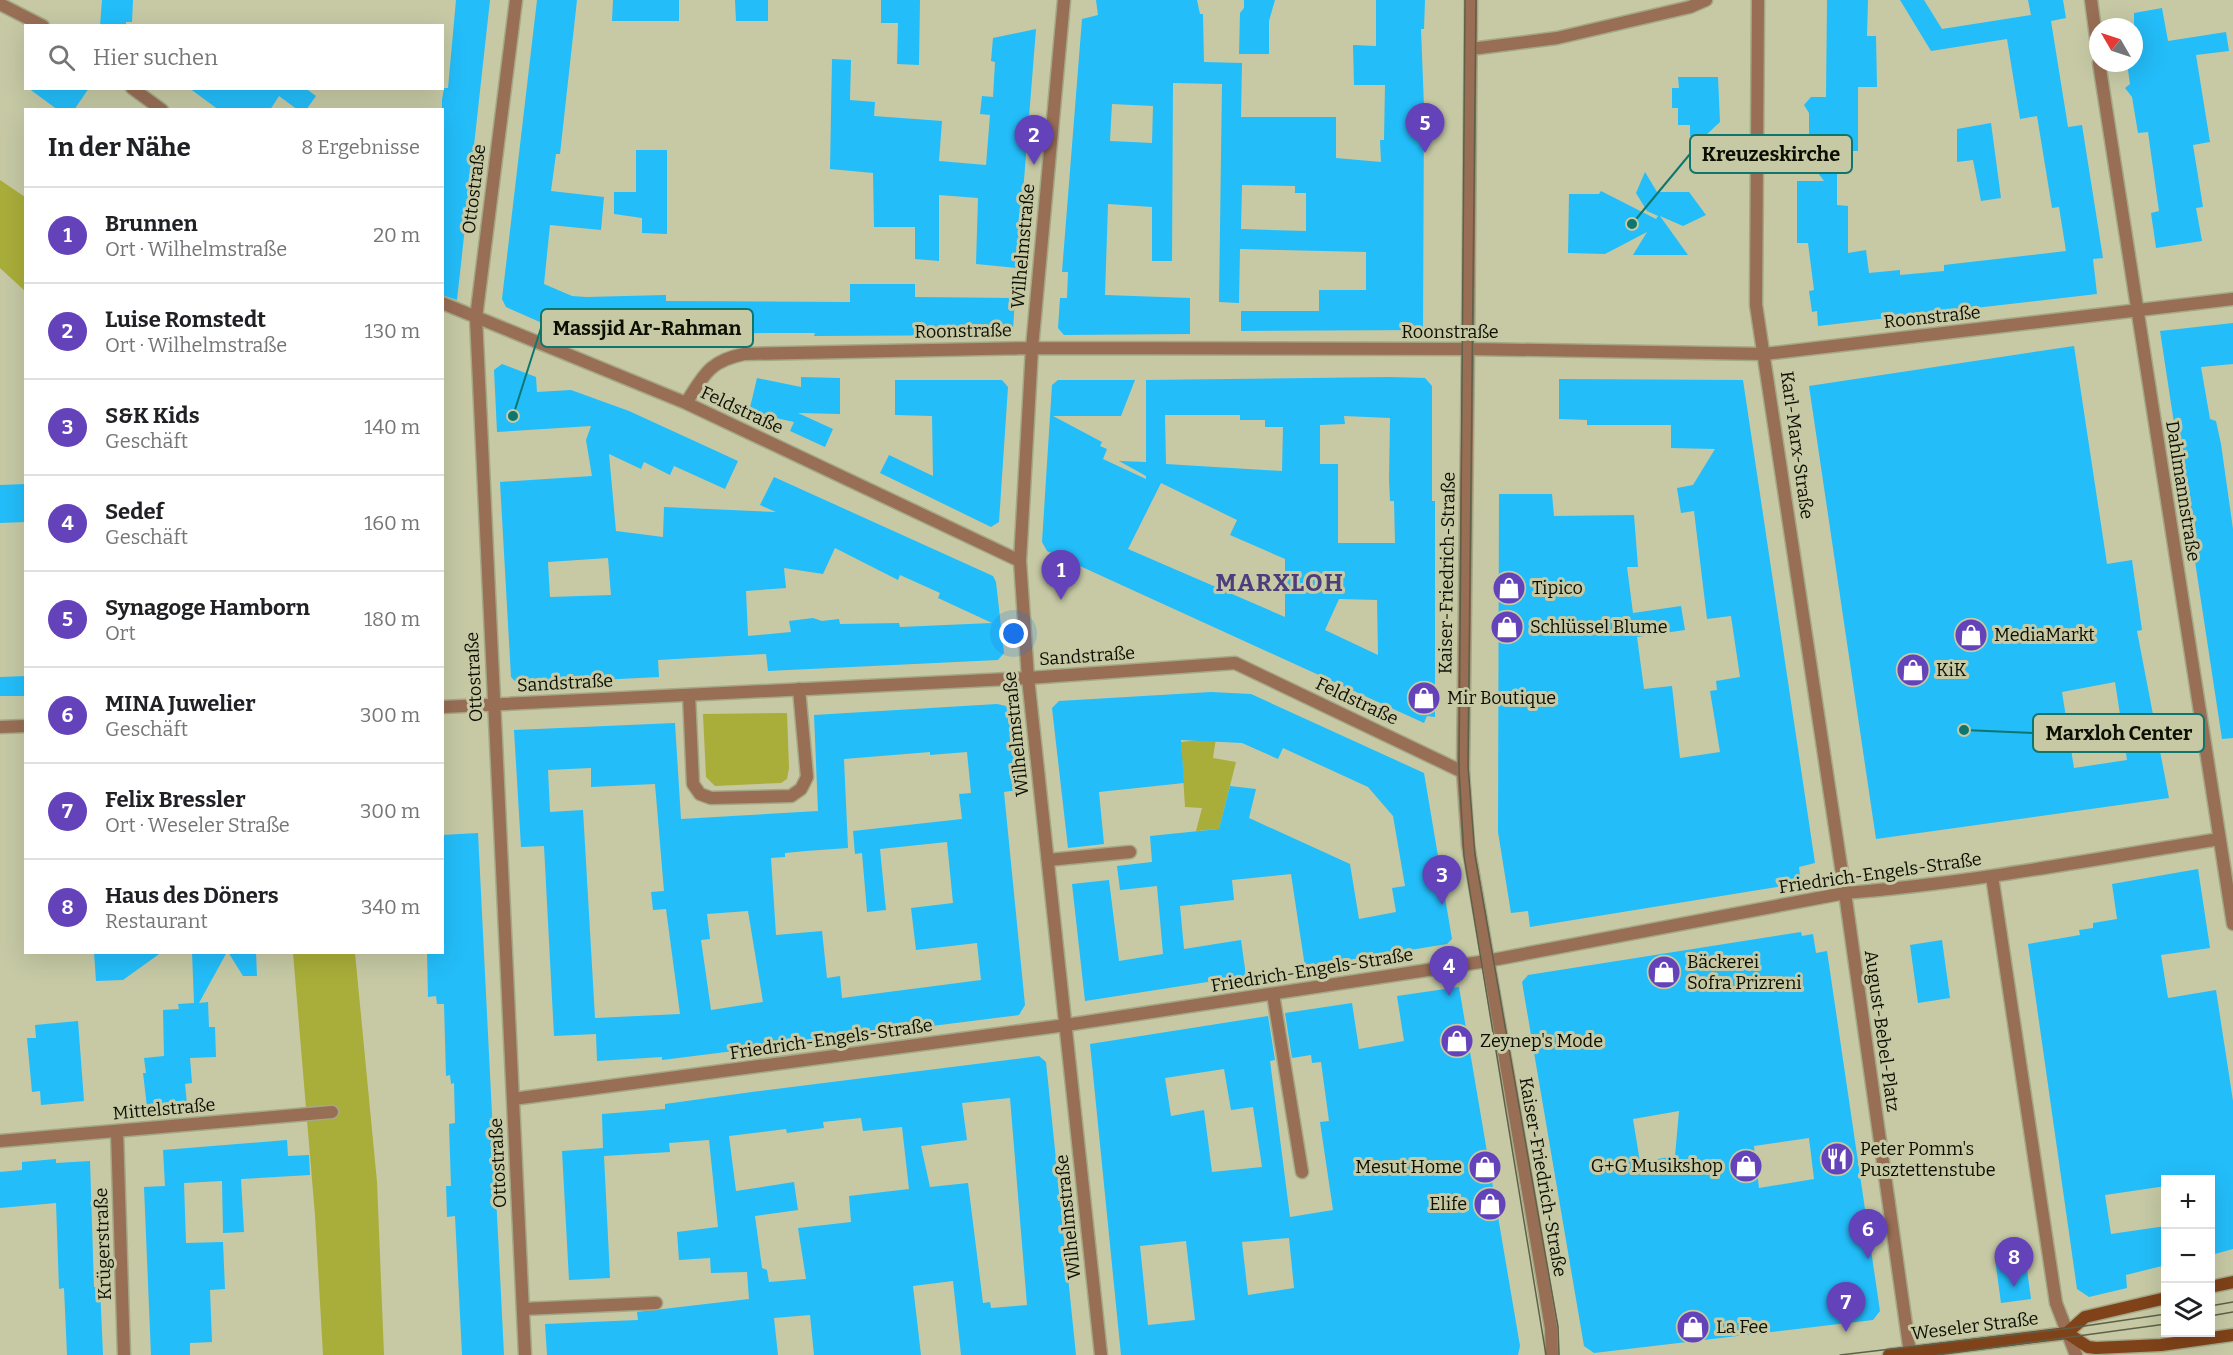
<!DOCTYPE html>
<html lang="de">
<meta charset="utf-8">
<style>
body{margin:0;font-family:Bitter,serif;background:#f2f2f2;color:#202124}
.controls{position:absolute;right:18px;bottom:18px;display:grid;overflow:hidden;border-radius:0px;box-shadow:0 6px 24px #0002}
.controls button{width:54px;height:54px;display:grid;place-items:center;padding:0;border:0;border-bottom:2px solid #e0e0e0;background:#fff;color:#202124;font:30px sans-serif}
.compass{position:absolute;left:2089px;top:18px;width:54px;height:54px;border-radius:50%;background:#fff;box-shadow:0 6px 24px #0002;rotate:309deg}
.you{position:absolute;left:1014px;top:634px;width:21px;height:21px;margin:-15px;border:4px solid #fff;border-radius:50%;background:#1a73e8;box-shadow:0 0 0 9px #1a73e833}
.badge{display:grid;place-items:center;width:39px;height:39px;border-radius:50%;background:#6442ba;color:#fff;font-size:20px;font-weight:700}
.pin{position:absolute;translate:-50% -50px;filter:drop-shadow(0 2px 3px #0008)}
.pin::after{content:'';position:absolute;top:32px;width:21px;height:18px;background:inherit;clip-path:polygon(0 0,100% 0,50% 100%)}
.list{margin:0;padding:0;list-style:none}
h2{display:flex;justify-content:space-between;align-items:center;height:78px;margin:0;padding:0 24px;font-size:26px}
h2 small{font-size:20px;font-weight:400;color:#757577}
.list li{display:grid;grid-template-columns:39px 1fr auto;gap:18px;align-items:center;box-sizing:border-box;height:96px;padding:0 24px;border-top:2px solid #e0e0e0}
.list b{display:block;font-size:22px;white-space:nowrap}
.list p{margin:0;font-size:20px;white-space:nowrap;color:#757577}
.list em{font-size:20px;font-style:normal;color:#757577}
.icon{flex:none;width:33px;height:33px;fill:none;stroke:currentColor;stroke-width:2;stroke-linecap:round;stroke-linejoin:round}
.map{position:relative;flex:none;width:2233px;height:1355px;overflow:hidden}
.search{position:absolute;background:#fff;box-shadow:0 6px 24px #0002;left:24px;top:24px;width:420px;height:66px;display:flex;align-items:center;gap:15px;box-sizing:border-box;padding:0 21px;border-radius:0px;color:#757577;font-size:22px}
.panel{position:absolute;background:#fff;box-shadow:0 6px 24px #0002;left:24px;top:108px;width:420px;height:846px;border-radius:0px}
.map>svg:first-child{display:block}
.green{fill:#a9ad39}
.building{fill:#23bdf9;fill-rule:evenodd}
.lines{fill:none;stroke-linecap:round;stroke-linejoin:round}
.service-casing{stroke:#a5a887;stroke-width:15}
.pedestrian-casing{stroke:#a5a887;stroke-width:15}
.minor-casing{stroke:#a5a887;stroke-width:15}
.secondary-casing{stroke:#a5a887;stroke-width:15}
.service{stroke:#986e55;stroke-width:12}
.pedestrian{stroke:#986e55;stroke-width:12}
.minor{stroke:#986e55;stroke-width:12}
.secondary{stroke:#7f4219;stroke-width:12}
.tram{stroke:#5e6049;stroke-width:1.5}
.labels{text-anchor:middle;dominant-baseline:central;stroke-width:6;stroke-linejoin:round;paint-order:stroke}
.street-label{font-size:18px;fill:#0e0f03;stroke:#c6c9a4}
.poi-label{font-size:18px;fill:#0e0f03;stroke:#c6c9a4;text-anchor:start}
.district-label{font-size:24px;font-weight:bold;letter-spacing:1.5px;fill:#4c3e7c;stroke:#c6c9a4}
.leader{fill:none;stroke:#0f766e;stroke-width:2}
.callout-dot{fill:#0f766e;stroke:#c6c9a4;stroke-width:2}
.callout{fill:#c6c9a4;stroke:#0f766e;stroke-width:2}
.callout-label{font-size:20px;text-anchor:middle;font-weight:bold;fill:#0e0f03}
</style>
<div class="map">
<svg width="2233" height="1355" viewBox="0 0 2233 1355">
<rect width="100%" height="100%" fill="#c6c9a4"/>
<path class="green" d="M0 180 25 197V291L0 268Z
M787 713 789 768 787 779 781 783 715 786 706 777 703 714Z
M1216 738 1213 758 1236 762 1219 829 1196 831 1202 808 1185 807 1181 742Z
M293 953H355L377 1182 384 1355H323L315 1215Z"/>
<path class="building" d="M102 0H133L132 22H126V26H100Z
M456 0H490L457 300 442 295V100L444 88H448Z
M537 0H577L560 154H556L551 191 604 197 601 230 550 225 544 284 572 296 586 297 666 295V301L850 302V284H915V297L1015 298 1013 330 1006 335 814 336 815 333H766L574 337 506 307 502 299Z
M613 0H679V21H612Z
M735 0H768V21H736Z
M881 0H920L919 65 897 64 898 23H881Z
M1096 0H1197L1200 14H1203L1204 62 1242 63 1241 117H1336V158L1381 162 1380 140H1384L1385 85H1354L1353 45 1376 46V0H1425L1424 29H1421L1424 107 1423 330 1241 331V311H1319V290H1366V252L1240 249 1239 303 1219 302 1222 84 1173 83 1172 261H1152V207L1108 204 1105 295 1190 298V334L1064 335 1058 328 1060 298H1067L1068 272H1062L1082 19 1098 15ZM1112 104 1153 106 1152 143 1110 141ZM1242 185 1295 186V193H1306V231L1241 229Z
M1244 0H1275L1269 21V54H1239L1240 13 1244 8Z
M1827 0H1868L1867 36H1876L1877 87H1858V151H1853L1852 163H1840V168H1837V205L1848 206V253L1866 250 1869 273 1900 270V275L1944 271V265L2066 251 2059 207 2052 208 2037 116 2020 119 2007 39 1931 51 1900 0H1924L1942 29 2031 15 2028 0H2063L2066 18 2051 21 2068 127 2082 125 2103 258 2093 259 2097 294 1818 326 1817 311 1812 312 1809 291 1814 290 1808 243H1797V181H1824L1804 154 1809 148V113L1804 105 1811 97H1826Z
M2162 8 2168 41 2226 32 2229 51 2196 55 2210 142 2193 145 2203 207 2196 208 2202 241 2156 248 2151 213 2159 211 2148 132 2138 133 2132 97 2125 88 2130 84 2127 63H2134V13Z
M1036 29 1017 268 976 264 978 198 939 195V261L915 259V227H874L873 173 830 169 832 59 851 60 850 100 875 102 874 116 942 121 939 161 986 165 990 115 980 114 982 96 993 97 995 62 991 61 993 38Z
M1678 77H1718L1720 122 1705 136H1690V125H1678V108H1672V88H1679Z
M28 88H89L74 110H58Z
M189 88H305L316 96 306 110H298L279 96 270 110H219Z
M1991 123 2001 198 1981 201 1973 160 1957 162V129Z
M636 150H667V234L642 233V218L614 214V192H636Z
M1645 172 1657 192H1689L1706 215 1683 226 1660 216 1688 255H1633L1647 232 1605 254 1568 253 1569 194H1599L1601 191 1656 219 1658 216 1647 211 1636 193Z
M2233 323V364L2201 367 2210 419 2216 421 2221 444 2233 529V738L2222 739 2160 331Z
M2074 346 2107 564 2132 560 2142 630 2137 631 2169 798 1876 839 1809 386ZM2115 682 2127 760 2074 768 2062 692Z
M502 364 536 377 537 392 571 390 629 411 738 461 725 489 674 466 670 475 644 462 641 469 609 454 616 531 663 537 664 507 776 512 760 505 774 477 993 576 996 582 1004 653 998 660 768 671 766 654 658 660 659 677 518 684 511 677 500 482 592 476 586 440 591 426 497 432 494 370ZM835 548 898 580 900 575 940 593 938 598 992 623 900 627 899 623 840 624 839 619 822 621 813 618 789 621 791 632 748 636 746 591 786 588 784 568 823 574ZM608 558 611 595 550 597 548 562Z
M801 377 840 378V414L798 413 833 429 825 447 790 431 794 422 749 412 757 378 801 387Z
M1390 377 1425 378 1432 386V501H1435V717L1427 716 1424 723 1047 551 1042 542 1052 385 1058 380H1135L1121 416H1053L1102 442 1100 446 1107 449 1103 459 1146 479V476L1119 461 1146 462V380ZM1165 415H1240V420H1265V427H1283L1282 471 1166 464ZM1344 416 1390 418 1389 480 1390 501H1394L1395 543H1338V464H1320V425L1345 424ZM1161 483 1237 520 1230 535 1285 559V617L1128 549ZM1339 599 1377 600 1378 655 1325 630Z
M1559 379 1743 380 1815 863 1799 867 1801 883 1530 927 1528 911 1511 913 1498 832 1499 494H1552L1554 516 1634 515 1638 567H1627L1633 613 1681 606 1685 630 1637 637 1644 689 1672 686 1680 758 1720 752 1710 691 1717 690 1716 681 1740 677 1731 616 1707 619 1694 511 1681 513 1677 488 1693 485 1715 449 1671 448V425H1587V420L1559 419Z
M895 380H1002L1008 387 999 522 991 527 880 473 889 455 933 476 932 416 895 415Z
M26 484V522L0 523V485Z
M26 676V696H0V677Z
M1211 692 1251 694 1424 773 1452 939 1447 944 1305 967 1291 874 1232 880 1234 900 1180 906 1184 949 1241 940 1246 976 1085 1001 1072 884 1109 880 1119 961 1163 954 1157 886 1120 890 1117 866 1152 862 1150 836 1219 829 1230 786 1256 789 1249 818 1350 864 1359 919 1396 912 1392 888 1405 886 1393 816 1368 787 1283 748 1278 759 1242 743 1181 740 1184 783 1099 792 1104 844 1068 848 1052 708 1059 701Z
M997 704 1006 706 1010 715 1018 790 1004 792 1025 1005 1019 1015 662 1060V1057L597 1061 596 1034 554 1036 544 846 521 847 514 730 675 723 681 819 750 815 818 811 814 715ZM930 752V755L967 752 971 793 959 794 962 819 853 831 855 854 862 853 867 912 886 910 880 849 947 842 953 903 911 908 916 950 977 943 981 980 842 998 840 976 827 978 822 931 776 935 771 858 785 857V853L806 851 848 848 844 759ZM591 768V787L655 784 664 891 651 892 653 910 666 909 680 1014 595 1018 583 810 550 812 548 770ZM748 911 763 1002 711 1010 701 940 710 939 707 914Z
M478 833 497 1215 504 1355H462L455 1216 447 1217 446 1186H451L449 1124 455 1123 454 1083 451 1084 450 1075 446 1076 444 1004H437L436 996 428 997 427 952H442V835Z
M2198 869 2210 948 2161 955 2168 998 2216 990 2233 1101V1249L2211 1255V1179H2166V1186L2105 1195 2111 1234 2166 1226V1265L2126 1275 2127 1288 2089 1297 2077 1289 2028 944 2080 935 2079 930 2093 928V923L2117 919 2112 884Z
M1801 932 1802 936 1813 934 1816 953 1827 951 1880 1311 1873 1320 1594 1353 1584 1346 1522 982 1528 975ZM1679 1111 1675 1156 1640 1162 1633 1119ZM1809 1138 1814 1179 1759 1188 1754 1146Z
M1942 940 1950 998 1918 1003 1910 945Z
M94 952H162L123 980 96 981Z
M192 952H227L199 1003 208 1002 209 1027H215L216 1057 190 1058 192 1083 185 1084 187 1104 147 1107 143 1073H146L144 1058 164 1056 163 1010 179 1009 178 1004 194 1003Z
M228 952H256L257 976H243Z
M1459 987 1520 1346 1518 1355H1121L1090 1044 1268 1016 1275 1060 1270 1061 1290 1217 1333 1210 1320 1122 1329 1121 1321 1062 1312 1063 1311 1055 1292 1058 1285 1013 1352 1003 1359 1049 1404 1041 1397 996ZM1224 1069 1231 1110 1253 1107 1262 1167 1212 1172 1204 1110 1171 1116 1165 1078ZM1289 1238 1294 1288 1248 1295 1242 1242ZM1186 1241 1195 1320 1148 1325 1140 1246Z
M78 1021 84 1101 41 1105 40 1091 32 1092 27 1038H36L35 1025Z
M1039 1056 1046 1062 1076 1355H961L953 1281 913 1286 921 1355H814L810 1315 774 1318 778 1355H547L545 1324 638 1320 637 1312 749 1299 747 1272 711 1273 710 1258 679 1260 677 1232 718 1227 709 1140 669 1143 670 1152 604 1156 610 1278 569 1280 562 1151 603 1148 602 1114 665 1109V1104L752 1092ZM1010 1098 1027 1305 991 1308 990 1302 983 1303 968 1183 930 1187 921 1146 967 1140 962 1103ZM861 1118 863 1131 902 1127 909 1189 849 1196 851 1222 798 1228 806 1279 769 1282 767 1270 762 1268 755 1216 798 1210 794 1182 736 1191 729 1136 786 1129 787 1133 824 1128 823 1122Z
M287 1140 288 1156 309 1155 310 1175 241 1179 244 1232 223 1233 222 1181 184 1183 186 1243 223 1242 225 1289 210 1290 212 1342 190 1343V1355H151L144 1187 165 1186 163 1150Z
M56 1159V1163L90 1161 94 1287H100L103 1355H67L64 1288 59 1289 56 1203 0 1208V1172L22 1170V1162Z
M2025 1255 2031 1299 2001 1303 1995 1259Z"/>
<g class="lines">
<g class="service-casing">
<path id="service" d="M689 695 693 784 700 794 711 798 791 796 801 789 807 777 799 689
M1048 860 1130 852
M1273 994 1302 1172
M523 1309 656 1303"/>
</g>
<g class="pedestrian-casing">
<path id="pedestrian" d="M1468 349 1463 772 1468 845 1530 1203 1551 1328 1552 1355
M1487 961 1845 893"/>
</g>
<g class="minor-casing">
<path id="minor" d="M516 0 476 318 525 1355
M1064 0 1032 348 1020 561 1028 678 1101 1355
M1758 0 1756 305 1845 893 1910 1353
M2091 0 2098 52
M0 4 43 26
M1471 49 1557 38 1690 7 1706 0
M2099 63 2233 924
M132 88 162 110
M442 303 686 403 1020 561
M1468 349 1471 0
M686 403C704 375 709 361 744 354L1032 348 1473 349 1765 354 2233 299
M442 707 1028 678 1235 663 1463 772
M0 727 26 726
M1992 876 2056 1303 2076 1355
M1845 893C1970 883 2095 859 2219 839
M513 1099 1066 1025 1487 961
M117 1131 124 1355
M0 1141 332 1112"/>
</g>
<g class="secondary-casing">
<path id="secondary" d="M2210 1287 2233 1282
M2067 1333 2088 1347 2096 1348 2161 1345 2233 1335
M1889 1355 2067 1333 2085 1317 2166 1298"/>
</g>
<use href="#service" class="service"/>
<use href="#pedestrian" class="pedestrian"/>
<use href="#minor" class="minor"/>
<use href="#secondary" class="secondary"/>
<path class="tram" d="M1465 0 1459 770 1464 856 1546 1355
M1476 0 1468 766 1475 855 1558 1327 1559 1355
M2210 1306 2233 1302
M2210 1316 2233 1312
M1840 1355 2071 1328 2166 1314
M1937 1355 2166 1324"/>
</g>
<defs>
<g id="shop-disc" transform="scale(1.725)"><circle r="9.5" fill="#6442ba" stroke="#c6c9a4"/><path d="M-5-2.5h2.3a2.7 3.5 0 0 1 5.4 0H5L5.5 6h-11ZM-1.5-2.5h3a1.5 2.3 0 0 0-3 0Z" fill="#fff"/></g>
<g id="restaurant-disc" transform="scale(1.725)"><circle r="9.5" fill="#6442ba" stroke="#c6c9a4"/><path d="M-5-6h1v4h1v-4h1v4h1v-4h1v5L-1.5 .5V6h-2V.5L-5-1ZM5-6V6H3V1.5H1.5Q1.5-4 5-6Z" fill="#fff"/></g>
</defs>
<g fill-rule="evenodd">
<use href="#shop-disc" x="1509" y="588"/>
<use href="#shop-disc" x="1507" y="627"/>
<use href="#shop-disc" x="1971" y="635"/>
<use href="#shop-disc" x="1913" y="670"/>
<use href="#shop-disc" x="1424" y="698"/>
<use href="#shop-disc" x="1664" y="972"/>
<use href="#shop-disc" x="1457" y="1041"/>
<use href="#restaurant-disc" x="1837" y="1159"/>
<use href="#shop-disc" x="1746" y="1166"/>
<use href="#shop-disc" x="1485" y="1167"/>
<use href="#shop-disc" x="1490" y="1204"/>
<use href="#shop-disc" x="1693" y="1327"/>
</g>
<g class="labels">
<g class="street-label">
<text transform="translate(474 189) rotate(-83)">Ottostraße</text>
<text transform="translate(1023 246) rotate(-85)">Wilhelmstraße</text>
<text transform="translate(1932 317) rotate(-6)">Roonstraße</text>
<text transform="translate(963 331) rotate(-1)">Roonstraße</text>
<text x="1450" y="332">Roonstraße</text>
<text transform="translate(742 410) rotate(25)">Feldstraße</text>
<text transform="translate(1797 445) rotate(82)">Karl-Marx-Straße</text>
<text transform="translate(2183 491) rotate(81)">Dahlmannstraße</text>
<text transform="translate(1447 573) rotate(-89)">Kaiser-Friedrich-Straße</text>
<text transform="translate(1087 656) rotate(-4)">Sandstraße</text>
<text transform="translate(474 677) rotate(-93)">Ottostraße</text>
<text transform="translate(565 683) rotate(-3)">Sandstraße</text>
<text transform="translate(1357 701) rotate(25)">Feldstraße</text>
<text transform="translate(1016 734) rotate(-96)">Wilhelmstraße</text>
<text transform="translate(1880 873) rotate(-8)">Friedrich-Engels-Straße</text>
<text transform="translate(1312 970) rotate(-9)">Friedrich-Engels-Straße</text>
<text transform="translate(1882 1031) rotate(82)">August-Bebel-Platz</text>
<text transform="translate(831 1039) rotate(-8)">Friedrich-Engels-Straße</text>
<text transform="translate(164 1109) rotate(-5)">Mittelstraße</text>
<text transform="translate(498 1163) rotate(-93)">Ottostraße</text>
<text transform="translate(1543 1177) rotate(80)">Kaiser-Friedrich-Straße</text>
<text transform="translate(1068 1217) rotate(-96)">Wilhelmstraße</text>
<text transform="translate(103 1244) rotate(-92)">Krügerstraße</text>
<text transform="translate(1975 1326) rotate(-7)">Weseler Straße</text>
</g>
<g class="poi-label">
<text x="1532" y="588">Tipico</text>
<text x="1530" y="627">Schlüssel Blume</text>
<text x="1994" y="635">MediaMarkt</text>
<text x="1936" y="670">KiK</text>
<text x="1447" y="698">Mir Boutique</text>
<text x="1687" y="962">Bäckerei<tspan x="1687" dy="21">Sofra Prizreni</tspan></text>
<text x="1480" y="1041">Zeynep's Mode</text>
<text x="1860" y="1149">Peter Pomm's<tspan x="1860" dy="21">Pusztettenstube</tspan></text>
<text x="1723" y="1166" text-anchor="end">G+G Musikshop</text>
<text x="1462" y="1167" text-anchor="end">Mesut Home</text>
<text x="1467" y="1204" text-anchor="end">Elife</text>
<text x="1716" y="1327">La Fee</text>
</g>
<g class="district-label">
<text x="1280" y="583">MARXLOH</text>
</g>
</g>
<path class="leader" d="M1632 224L1690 154M513 416L541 328M1964 730L2033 733"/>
<g class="callout-dot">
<circle cx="1632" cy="224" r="6"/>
<circle cx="513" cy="416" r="6"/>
<circle cx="1964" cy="730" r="6"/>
</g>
<g class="callout">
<rect x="1690" y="135" width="162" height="38" rx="6"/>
<rect x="541" y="309" width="212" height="38" rx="6"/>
<rect x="2033" y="714" width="171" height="38" rx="6"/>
</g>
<g class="callout-label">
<text x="1771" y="161">Kreuzeskirche</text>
<text x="647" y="335">Massjid Ar-Rahman</text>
<text x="2119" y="740">Marxloh Center</text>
</g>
</svg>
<div class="controls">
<button>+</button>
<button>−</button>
<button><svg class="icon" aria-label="layers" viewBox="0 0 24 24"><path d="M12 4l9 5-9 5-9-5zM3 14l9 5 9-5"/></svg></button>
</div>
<svg class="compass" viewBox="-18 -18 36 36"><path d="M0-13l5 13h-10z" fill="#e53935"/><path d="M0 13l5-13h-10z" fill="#757577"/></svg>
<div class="you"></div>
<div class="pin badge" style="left:1061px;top:600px">1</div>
<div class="pin badge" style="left:1034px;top:165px">2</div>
<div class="pin badge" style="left:1442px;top:905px">3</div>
<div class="pin badge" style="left:1449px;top:996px">4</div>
<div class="pin badge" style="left:1425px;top:153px">5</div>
<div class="pin badge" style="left:1868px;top:1259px">6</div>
<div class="pin badge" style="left:1846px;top:1332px">7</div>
<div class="pin badge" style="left:2014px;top:1287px">8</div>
<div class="search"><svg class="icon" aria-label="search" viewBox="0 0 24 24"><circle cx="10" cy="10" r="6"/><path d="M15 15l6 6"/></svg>Hier suchen</div>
<section class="panel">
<h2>In der Nähe<small>8 Ergebnisse</small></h2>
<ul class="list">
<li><span class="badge">1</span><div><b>Brunnen</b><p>Ort · Wilhelmstraße</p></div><em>20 m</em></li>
<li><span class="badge">2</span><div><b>Luise Romstedt</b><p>Ort · Wilhelmstraße</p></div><em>130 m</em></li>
<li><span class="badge">3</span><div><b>S&amp;K Kids</b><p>Geschäft</p></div><em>140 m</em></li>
<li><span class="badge">4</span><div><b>Sedef</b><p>Geschäft</p></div><em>160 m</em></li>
<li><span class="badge">5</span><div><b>Synagoge Hamborn</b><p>Ort</p></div><em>180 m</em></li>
<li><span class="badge">6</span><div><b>MINA Juwelier</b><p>Geschäft</p></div><em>300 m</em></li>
<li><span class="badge">7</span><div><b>Felix Bressler</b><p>Ort · Weseler Straße</p></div><em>300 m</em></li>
<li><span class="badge">8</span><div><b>Haus des Döners</b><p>Restaurant</p></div><em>340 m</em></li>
</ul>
</section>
</div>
